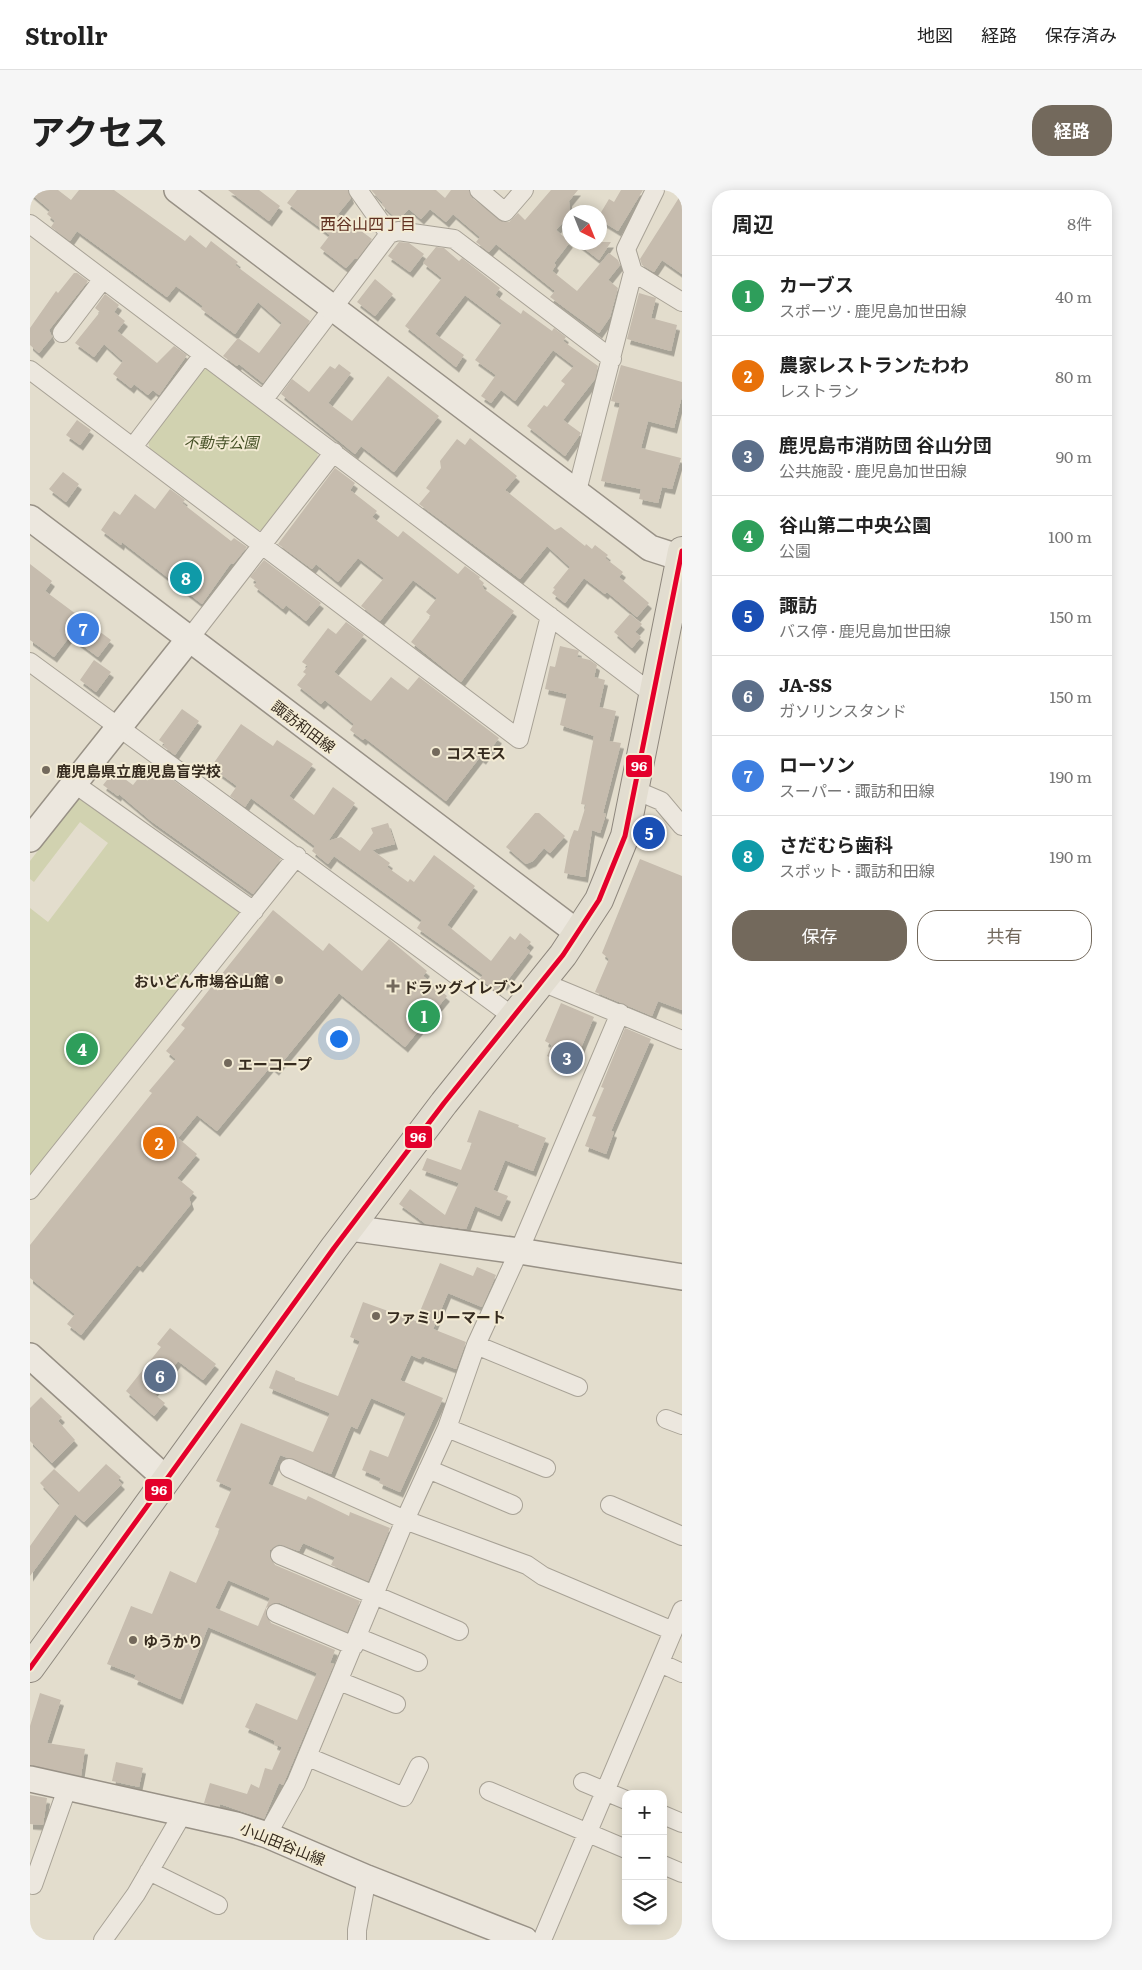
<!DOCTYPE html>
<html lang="ja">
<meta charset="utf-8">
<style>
body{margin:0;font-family:Literata,"Noto Sans JP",serif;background:#f6f6f6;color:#222}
.controls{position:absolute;right:15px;bottom:15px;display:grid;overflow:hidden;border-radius:10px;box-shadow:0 2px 12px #0003}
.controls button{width:45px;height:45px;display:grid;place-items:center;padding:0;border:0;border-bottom:1px solid #e0e0e0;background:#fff;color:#222;font:25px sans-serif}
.compass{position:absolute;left:532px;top:15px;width:45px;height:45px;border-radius:50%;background:#fff;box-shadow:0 2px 12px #0003;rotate:137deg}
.you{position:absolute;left:308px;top:848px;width:18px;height:18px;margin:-12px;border:4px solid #fff;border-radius:50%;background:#1a73e8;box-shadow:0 0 0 8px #1a73e833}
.badge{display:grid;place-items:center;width:32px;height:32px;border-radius:50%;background:#73695c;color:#fff;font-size:16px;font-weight:700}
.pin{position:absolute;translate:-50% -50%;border:2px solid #fff;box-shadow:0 1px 5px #0006}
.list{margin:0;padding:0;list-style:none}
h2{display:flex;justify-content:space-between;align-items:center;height:65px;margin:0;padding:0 20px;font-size:21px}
h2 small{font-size:16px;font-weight:400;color:#767676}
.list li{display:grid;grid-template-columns:32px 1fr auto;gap:15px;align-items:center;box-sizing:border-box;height:80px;padding:0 20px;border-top:1px solid #e0e0e0}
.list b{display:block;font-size:19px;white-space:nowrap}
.list p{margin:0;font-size:16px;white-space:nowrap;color:#767676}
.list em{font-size:16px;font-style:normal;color:#767676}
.actions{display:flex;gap:10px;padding:15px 20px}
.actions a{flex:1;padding:11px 0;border:1px solid #73695c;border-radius:20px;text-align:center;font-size:18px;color:#73695c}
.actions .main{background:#73695c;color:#fff}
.icon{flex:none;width:28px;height:28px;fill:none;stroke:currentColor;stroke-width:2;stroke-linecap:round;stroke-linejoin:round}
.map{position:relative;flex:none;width:652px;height:1750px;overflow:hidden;border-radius:20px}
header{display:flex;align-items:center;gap:30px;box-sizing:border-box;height:70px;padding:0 25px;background:#fff;border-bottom:1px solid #e0e0e0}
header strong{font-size:24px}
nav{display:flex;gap:28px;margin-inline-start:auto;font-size:18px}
.intro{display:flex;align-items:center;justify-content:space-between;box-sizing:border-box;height:120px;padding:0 30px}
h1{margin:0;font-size:35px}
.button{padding:12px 22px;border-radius:20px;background:#73695c;color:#fff;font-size:18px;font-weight:700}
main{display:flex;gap:30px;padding:0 30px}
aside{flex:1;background:#fff;border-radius:20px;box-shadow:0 2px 12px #0003}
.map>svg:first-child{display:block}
.green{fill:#d1d2b0}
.building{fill:#c6bcae;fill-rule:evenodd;filter:url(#shadow)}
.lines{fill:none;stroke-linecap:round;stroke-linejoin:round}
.street-casing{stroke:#a8a296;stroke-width:20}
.secondary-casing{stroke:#989186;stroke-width:28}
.primary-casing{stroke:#8e877d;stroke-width:30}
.street{stroke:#ece7de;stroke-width:18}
.secondary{stroke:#ece7de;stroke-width:25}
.primary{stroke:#e2ddd0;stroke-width:28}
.bus-1-casing{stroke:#f3ebd4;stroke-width:9}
.bus-1{stroke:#e4002b;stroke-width:5}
.poi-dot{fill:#73695c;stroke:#f3ebd4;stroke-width:2}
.labels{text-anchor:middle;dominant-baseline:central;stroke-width:4;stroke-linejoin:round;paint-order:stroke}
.park-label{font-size:15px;font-style:italic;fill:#465127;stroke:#f3ebd4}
.street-label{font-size:15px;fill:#362b1f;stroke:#f3ebd4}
.poi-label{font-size:15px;font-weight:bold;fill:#362b1f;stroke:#f3ebd4;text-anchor:start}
.neighbourhood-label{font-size:16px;fill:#603021;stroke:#f3ebd4}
.line-badge{stroke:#f3ebd4;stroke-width:2}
.badge-label{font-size:14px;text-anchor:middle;font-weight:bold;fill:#fff}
</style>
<header>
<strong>Strollr</strong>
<nav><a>地図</a><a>経路</a><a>保存済み</a></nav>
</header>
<div class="intro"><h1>アクセス</h1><a class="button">経路</a></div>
<main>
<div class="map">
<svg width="652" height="1750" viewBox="0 0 652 1750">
<defs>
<filter id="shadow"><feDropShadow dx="3" dy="5.5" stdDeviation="0" flood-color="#0004"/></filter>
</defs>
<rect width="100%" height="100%" fill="#e3ddcd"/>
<path class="green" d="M180 178 287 260 288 268 233 340H225L120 260 118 251 172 180Z
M58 608 210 719 209 730 0 986V718L18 732 78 653 50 632 4 692 0 689V671L47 610Z"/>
<path class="building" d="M0 0H28L41 10 49 0H84L155 51 160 45 176 58 181 51 208 72 205 75 280 131 233 193 209 174 207 176 193 166 208 148 229 163 252 133 228 112 205 144 171 119 173 116 146 96 137 107 47 41 40 51 21 37 25 31 17 24 20 20 0 3Z
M198 0H229L250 16 239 31Z
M267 0H318L321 8 308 24 342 49 327 69 325 68 316 78 290 58 300 45 257 13Z
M341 0H406L415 8 421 0H439L442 8 474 32H479L488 23 495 30 521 0H548L539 11 540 25 526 40 540 52 524 73 526 75 522 81 547 101 579 63 588 70 590 75 578 90 588 98 580 127 569 143 520 107 525 101 466 54 459 62 446 52 450 47 423 24 416 32 400 19 391 29 379 19 368 30 352 15V12Z
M591 0H613L588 41 570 30V24L579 9 584 12Z
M652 3V84L632 70 624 82 612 75 610 69Z
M369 52 379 53 394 64 380 82 358 66Z
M546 52H581L569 70Z
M406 57 414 58 429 71 432 68 470 98 465 105 491 124 493 120 522 141 524 138 536 147 533 151 568 176 565 189 533 230 551 243 535 266 497 236 514 215 517 217 535 194 531 191 544 176 523 160 485 211 471 200 461 213 451 206 466 185 445 170 472 133 435 105 405 144 434 165 426 177 375 136 412 88 393 73Z
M44 83H47L58 91 19 140 22 147 9 163 0 155V138L26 101 28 103Z
M345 89 363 104 345 126 327 112Z
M609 103 626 108 621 128 647 135 641 161 597 149Z
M75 104 89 115 84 122 95 131 87 141 127 173 144 156 157 165 129 205 123 200 118 205 104 194 101 198 83 184 93 171 74 154 64 167 45 153 70 122 65 118Z
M309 174 321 183 298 213 322 231 358 186 409 226 364 282 331 256 325 264 251 204 262 189 279 202 300 176 305 179Z
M591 175 652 192V206L644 238 618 231 611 258 651 268 642 299 632 297 628 313 609 309 611 299 571 291 590 213 581 211Z
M47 230 61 240 50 255 36 245Z
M440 248 487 286 475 300 525 340 531 337 555 356 556 354 562 359 565 355 578 365 575 368 593 382 589 387 619 413 607 427 577 402 575 404 554 388 535 413 522 403 525 399 523 398 540 377 517 356 490 389 389 314 400 301 396 298 411 278 410 271 427 249 435 255Z
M305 278 325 293 320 300 347 321 342 327 368 347 373 341 428 384 435 376 450 387 449 389 454 393 452 396 454 399 484 421 431 492 381 452 401 426 396 422 407 408 383 390 350 431 331 416 354 388 328 368 308 392 286 374 282 379 248 354Z
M33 282 49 294 36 312 19 299Z
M140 299 155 310 152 313 201 351 204 348 217 357 203 374 201 373 172 414 92 352 91 355 71 340 84 321 90 325 105 304 125 319Z
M234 370 291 413 276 431 256 415 253 419 224 396 227 392 220 387Z
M0 374 22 391 15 401 81 450 68 467 40 446 24 467 0 450Z
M600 424 612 434 605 442 611 447 602 458 584 442Z
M316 432 334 445 304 482 333 505 341 511 361 487 378 500 389 487 469 548 453 569 450 567 416 611 335 548 333 550 320 540 324 534 295 510 291 514 267 495 276 484 273 482 278 476 272 472 298 438 306 444Z
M530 456 547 460 549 461 547 467 560 470 567 475 564 487 575 490 569 517 586 521 579 551 591 553 573 623 576 624 570 643 562 640 555 687 534 683 540 650 544 640 548 641 556 615 551 614 564 546 530 535 537 504 515 499 520 476 525 477Z
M64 470 81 482 66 502 50 490Z
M152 519 169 531 145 565 133 556 135 554 129 550Z
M211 534 243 556 247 550 283 574 259 606 284 625 303 597 325 613 298 651 311 647 330 661 343 643 341 638 358 633 365 654 342 660 360 673 357 677 378 692 380 689 384 692 404 665 445 696 417 735 461 771 480 746 485 750 490 743 501 752 496 758 500 761 474 795 471 793 466 801 450 789 453 785 387 738 392 730 304 666 298 674 282 661 285 656 221 608 215 617 200 606 207 596 181 577Z
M120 573 251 669 223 704 121 631 89 604 88 606 73 595 84 581 103 595Z
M505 623H509L535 646 520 663 514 658 503 671 496 674 476 657Z
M610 669 652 686V820L628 811 622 826 565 802 579 769 572 763Z
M243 720 293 761 299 753 332 781 359 749 397 781 393 786 417 806 375 857 309 803 246 880 241 876 187 941 167 925 148 948 167 964 147 988 164 1002 159 1008 161 1014 110 1077 107 1075 51 1145 37 1134 45 1124 0 1088V1055L122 903 119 901 146 869 136 861 155 838 151 835Z
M531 813 564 827 543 877 517 866 522 855 515 851Z
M595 838 621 849 581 941 584 942 576 964 555 956 566 927 562 926 574 898 571 897Z
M449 920 489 935 488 937 516 948 503 981 475 970 463 1000 478 1006 469 1026 445 1016 436 1039 396 1034 369 1014 380 999 415 1025 429 993 392 980 397 968 431 980 442 953 437 952Z
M410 1073 443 1086 447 1077 466 1085 452 1117 418 1103 403 1139 436 1152 426 1179 392 1166 390 1169 381 1165 370 1190 413 1208 370 1302 349 1293 351 1288 332 1280 340 1260 358 1267 376 1223 341 1208 327 1239 321 1236 301 1284 250 1265 238 1294 276 1310 278 1306 319 1326 320 1322 360 1338 338 1391 301 1375 305 1367 273 1353 269 1361 249 1354 240 1360V1367L245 1375 330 1411 317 1442 250 1413H244L236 1418V1425L241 1433 305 1460 300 1473 304 1474 256 1588 253 1595 249 1593 234 1629 190 1614 189 1617 174 1613 180 1593 217 1604 221 1594 229 1598 235 1578 242 1580 252 1557 244 1554 245 1551 215 1537 226 1513 267 1530 287 1483 178 1437 150 1509 104 1489 106 1485 77 1474 101 1416 122 1424 140 1381 166 1393 190 1339 185 1337 202 1298 186 1291 211 1233 283 1262 300 1223 239 1198 246 1180 265 1188V1190L308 1206 330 1151 320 1147 333 1112 386 1131ZM198 1390 240 1408 228 1436 185 1418Z
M140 1138 186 1174 173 1190 148 1171 123 1203 135 1213 124 1226 96 1201 131 1157 127 1154Z
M11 1207 32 1227 28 1231 45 1250 22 1273 0 1251V1218Z
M76 1274 91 1287 88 1290 92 1294 54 1332 45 1324 0 1386V1356L30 1314 10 1293 24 1279 49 1302Z
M10 1503 31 1510 17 1553 55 1559 51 1586 0 1575V1536Z
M86 1572 113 1578 109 1597 82 1591Z
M0 1605 17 1608 13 1635 0 1634Z"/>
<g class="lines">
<g class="street-casing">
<path id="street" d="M328 0 359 44
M449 0 475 22 494 0
M0 34 624 505
M603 82 596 59 625 0
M32 143 73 89
M0 180 489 549 520 426
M234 209 359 44 368 41 424 49 582 169
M103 257 173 165
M547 301 603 82 652 112
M159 449 304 262
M0 472 482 826
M45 594 224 721
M605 600 631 611 652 636
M512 792 652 850
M0 1000 267 666
M446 1155 548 1197
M636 1229 652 1235
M417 1238 516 1278
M259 1278 375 1330 497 1375 513 1386 643 1441
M398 1279 483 1315
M580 1315 652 1346
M250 1365 429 1441
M246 1423 324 1456
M327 1447 388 1472
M630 1473 652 1483
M309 1491 366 1514
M278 1567 374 1607 389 1576
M553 1592 596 1610
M459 1601 596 1659
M633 1625 652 1633
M237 1645 266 1593 375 1330 417 1238 446 1155 489 1061 590 823
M633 1675 652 1683
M119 1681 188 1715
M3 1695 38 1596
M73 1750 106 1704 153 1623
M327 1750V1740L337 1688
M512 1750 652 1420"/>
</g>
<g class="secondary-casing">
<path id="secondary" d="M147 0 620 358 651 368
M0 328 548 743
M0 649 159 449
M320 1038 489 1061 652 1087
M0 1166 136 1289
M0 1589 206 1635 237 1645 337 1688 495 1750"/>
</g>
<g class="primary-casing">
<path id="primary" d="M0 1478 304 1058 414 913 533 765 569 710 595 646 652 361"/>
</g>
<use href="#street" class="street"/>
<use href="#secondary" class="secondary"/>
<use href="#primary" class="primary"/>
<g class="bus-1-casing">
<path id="bus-1" d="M0 1478 304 1058 414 913 533 765 569 710 595 646 652 361"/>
</g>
<use href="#bus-1" class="bus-1"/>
</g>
<g class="poi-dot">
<circle cx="406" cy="562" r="5"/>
<circle cx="16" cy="580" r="5"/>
<circle cx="249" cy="790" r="5"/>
<path d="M360.5 788.5h5v5h5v5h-5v5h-5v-5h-5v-5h5z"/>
<circle cx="198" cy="873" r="5"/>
<circle cx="346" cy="1126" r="5"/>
<circle cx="103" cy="1450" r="5"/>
</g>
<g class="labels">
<g class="park-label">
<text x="191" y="251">不動寺公園</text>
</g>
<g class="street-label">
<text transform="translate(274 536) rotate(37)">諏訪和田線</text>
<text transform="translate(253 1653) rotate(22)">小山田谷山線</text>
</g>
<g class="poi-label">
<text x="416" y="562">コスモス</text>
<text x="26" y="580">鹿児島県立鹿児島盲学校</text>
<text x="239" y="790" text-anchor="end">おいどん市場谷山館</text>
<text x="373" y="796">ドラッグイレブン</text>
<text x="208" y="873">エーコープ</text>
<text x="356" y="1126">ファミリーマート</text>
<text x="113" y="1450">ゆうかり</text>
</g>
<g class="neighbourhood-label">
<text x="338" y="33">西谷山四丁目</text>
</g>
</g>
<g class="line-badge">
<rect x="595" y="564" width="28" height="24" rx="5" fill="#e4002b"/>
<rect x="374" y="935" width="29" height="24" rx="5" fill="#e4002b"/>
<rect x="114" y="1288" width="29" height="24" rx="5" fill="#e4002b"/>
</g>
<g class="badge-label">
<text x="609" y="581">96</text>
<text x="388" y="952">96</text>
<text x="129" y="1305">96</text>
</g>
</svg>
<div class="controls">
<button>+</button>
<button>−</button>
<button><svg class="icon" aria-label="layers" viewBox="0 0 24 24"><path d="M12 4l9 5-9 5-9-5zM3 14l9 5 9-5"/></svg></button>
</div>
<svg class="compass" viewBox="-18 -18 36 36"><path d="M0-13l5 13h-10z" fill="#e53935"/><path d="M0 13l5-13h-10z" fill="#767676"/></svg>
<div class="you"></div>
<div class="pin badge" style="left:394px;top:826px;background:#2e9e5b">1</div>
<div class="pin badge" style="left:129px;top:953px;background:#e8710a">2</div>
<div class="pin badge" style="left:537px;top:868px;background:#5c6f8a">3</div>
<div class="pin badge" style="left:52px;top:859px;background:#2e9e5b">4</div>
<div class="pin badge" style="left:619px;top:643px;background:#1a4fb4">5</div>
<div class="pin badge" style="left:130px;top:1186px;background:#5c6f8a">6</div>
<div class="pin badge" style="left:53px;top:439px;background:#3f7fe0">7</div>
<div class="pin badge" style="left:156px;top:388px;background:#0f9aa8">8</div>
</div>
<aside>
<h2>周辺<small>8件</small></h2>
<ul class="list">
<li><span class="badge" style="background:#2e9e5b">1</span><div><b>カーブス</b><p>スポーツ · 鹿児島加世田線</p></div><em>40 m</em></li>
<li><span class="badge" style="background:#e8710a">2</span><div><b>農家レストランたわわ</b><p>レストラン</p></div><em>80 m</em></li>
<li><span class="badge" style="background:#5c6f8a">3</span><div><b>鹿児島市消防団 谷山分団</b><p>公共施設 · 鹿児島加世田線</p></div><em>90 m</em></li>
<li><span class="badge" style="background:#2e9e5b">4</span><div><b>谷山第二中央公園</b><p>公園</p></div><em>100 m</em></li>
<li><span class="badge" style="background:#1a4fb4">5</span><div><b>諏訪</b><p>バス停 · 鹿児島加世田線</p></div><em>150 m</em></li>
<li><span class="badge" style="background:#5c6f8a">6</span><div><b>JA-SS</b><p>ガソリンスタンド</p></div><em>150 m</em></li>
<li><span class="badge" style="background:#3f7fe0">7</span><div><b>ローソン</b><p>スーパー · 諏訪和田線</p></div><em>190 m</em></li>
<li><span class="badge" style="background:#0f9aa8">8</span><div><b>さだむら歯科</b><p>スポット · 諏訪和田線</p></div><em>190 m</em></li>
</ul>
<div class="actions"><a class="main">保存</a><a>共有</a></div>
</aside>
</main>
